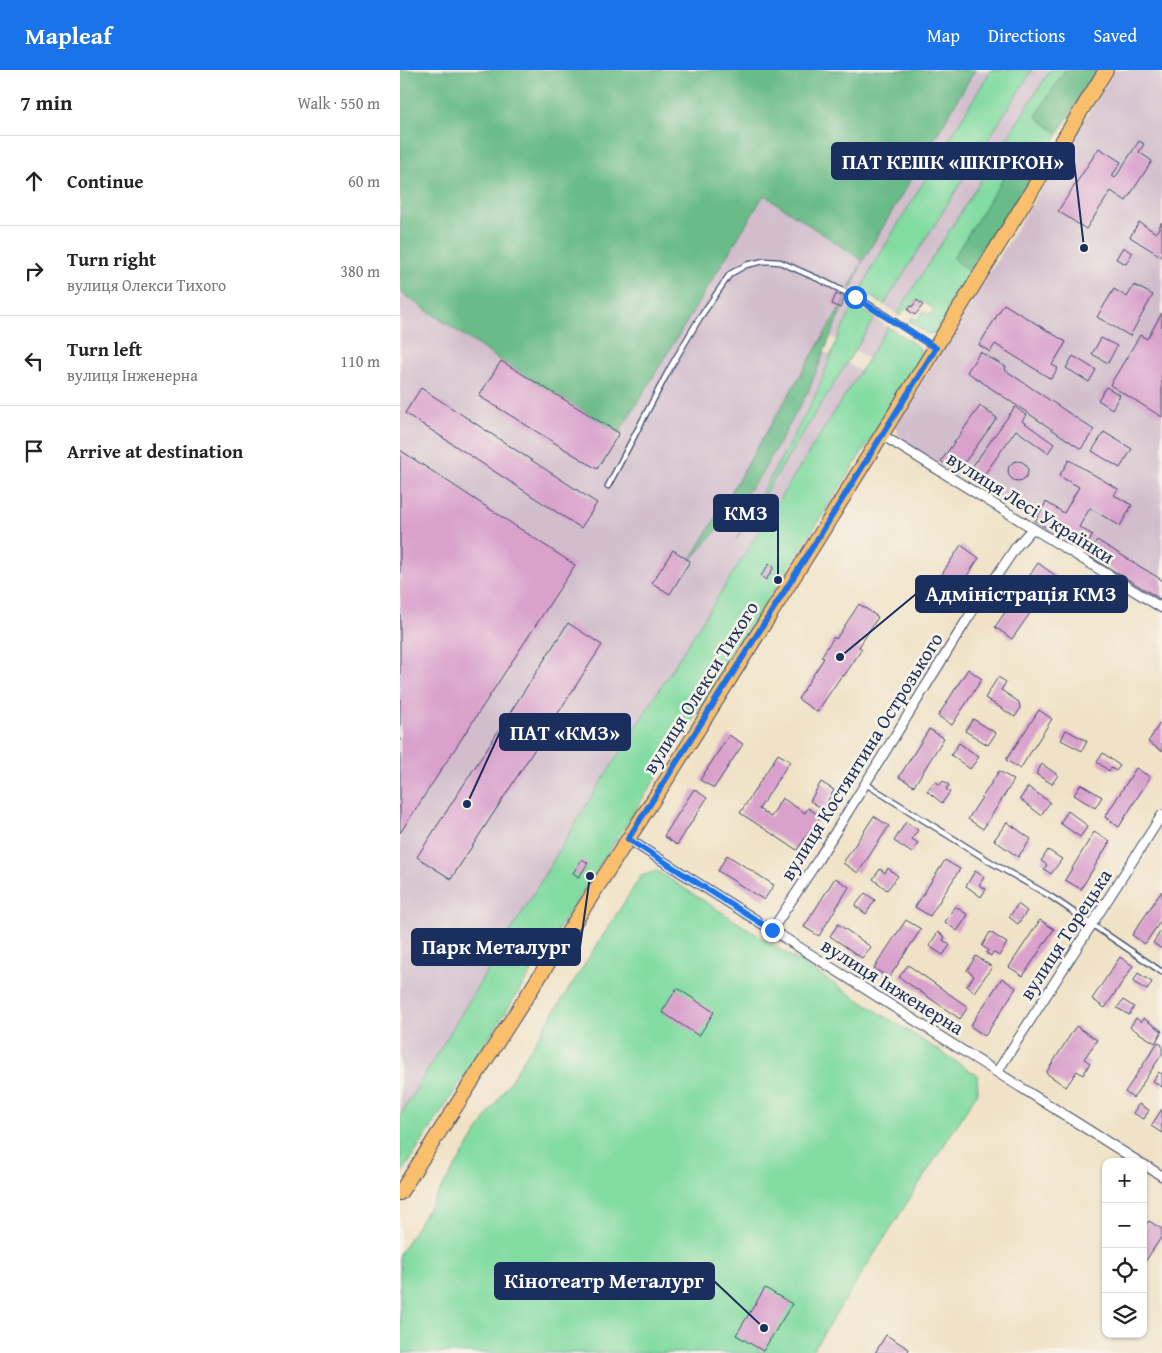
<!DOCTYPE html>
<meta charset="utf-8">
<style>
body{margin:0;font-family:"Gentium Book Plus",serif;background:#f6f6f6;color:#222}
.controls{position:absolute;right:15px;bottom:15px;display:grid;overflow:hidden;border-radius:10px;box-shadow:0 1px 4px #0004}
.controls button{width:45px;height:45px;display:grid;place-items:center;padding:0;border:0;border-bottom:1px solid #e0e0e0;background:#fff;color:#222;font:25px sans-serif}
.stop{position:absolute;width:15px;height:15px;margin:-11px;border:4px solid #1a73e8;border-radius:50%;background:#fff}
.stop.end{background:#1a73e8;border-color:#fff;box-shadow:0 1px 5px #0008}
.list{margin:0;padding:0;list-style:none}
h2{display:flex;justify-content:space-between;align-items:center;height:65px;margin:0;padding:0 20px;font-size:21px}
h2 small{font-size:16px;font-weight:400;color:#767676}
.list li{display:grid;grid-template-columns:32px 1fr auto;gap:15px;align-items:center;box-sizing:border-box;height:90px;padding:0 20px;border-top:1px solid #e0e0e0}
.list b{display:block;font-size:19px;white-space:nowrap}
.list p{margin:0;font-size:16px;white-space:nowrap;color:#767676}
.list em{font-size:16px;font-style:normal;color:#767676}
.icon{flex:none;width:28px;height:28px;fill:none;stroke:currentColor;stroke-width:2;stroke-linecap:round;stroke-linejoin:round}
.map{position:relative;flex:none;width:762px;height:1283px;overflow:hidden}
header{display:flex;align-items:center;gap:30px;box-sizing:border-box;height:70px;padding:0 25px;background:#1a73e8;color:#fff}
header strong{font-size:24px}
nav{display:flex;gap:28px;margin-inline-start:auto;font-size:18px}
main{display:flex}
aside{flex:1;background:#fff}
.map>svg:first-child{display:block}
.industrial{fill:#d1bdcc}
.green{fill:#82dba1;stroke:#4e8580}
.forest{fill:#69bb87;stroke:#427572}
.building{fill:#d9a1cc}
.lines{fill:none;stroke-linecap:round;stroke-linejoin:round}
.service-casing{stroke:#3b4a6e;stroke-width:7}
.minor-casing{stroke:#3b4a6e;stroke-width:11}
.primary-casing{stroke:#3b4a6e;stroke-width:16}
.service{stroke:#fff;stroke-width:4.5}
.minor{stroke:#fff;stroke-width:9}
.primary{stroke:#f9bf6d;stroke-width:14}
.route{stroke:#1a73e8;stroke-width:6}
.labels{text-anchor:middle;dominant-baseline:central;stroke-width:5;stroke-linejoin:round;paint-order:stroke}
.street-label{font-size:20px;fill:#1b2f5e;stroke:#f7f3e8}
.leader{fill:none;stroke:#1b2f5e;stroke-width:2}
.callout-dot{fill:#1b2f5e;stroke:#f7f3e8;stroke-width:2}
.callout{fill:#1b2f5e;stroke:#1b2f5e;stroke-width:2}
.callout-label{font-size:21px;text-anchor:middle;font-weight:bold;fill:#fff}
</style>
<header>
<strong>Mapleaf</strong>
<nav><a>Map</a><a>Directions</a><a>Saved</a></nav>
</header>
<main>
<aside>
<h2>7 min<small>Walk · 550 m</small></h2>
<ul class="list">
<li><svg class="icon" aria-label="ahead" viewBox="0 0 24 24"><path d="M12 20V5M6 11l6-6 6 6"/></svg><div><b>Continue</b></div><em>60 m</em></li>
<li><svg class="icon" aria-label="right" viewBox="0 0 24 24"><path d="M7 20v-9h11M14 6l5 5-5 5"/></svg><div><b>Turn right</b><p>вулиця Олекси Тихого</p></div><em>380 m</em></li>
<li><svg class="icon" aria-label="left" viewBox="0 0 24 24"><path d="M17 20v-9H6M10 6l-5 5 5 5"/></svg><div><b>Turn left</b><p>вулиця Інженерна</p></div><em>110 m</em></li>
<li><svg class="icon" aria-label="arrive" viewBox="0 0 24 24"><path d="M6 21V4h12l-3 4 3 4H6"/></svg><div><b>Arrive at destination</b></div></li>
</ul>
</aside>
<div class="map">
<svg width="762" height="1283" viewBox="0 0 762 1283">
<rect width="100%" height="100%" fill="#f7f3e8"/>
<filter id="ink" filterUnits="userSpaceOnUse"><feTurbulence type="fractalNoise" baseFrequency=".02" numOctaves="2"/><feDisplacementMap in="SourceGraphic" scale="10" xChannelSelector="R" yChannelSelector="G"/><feConvolveMatrix kernelMatrix="1 2 1 2 8 2 1 2 1" color-interpolation-filters="sRGB"/></filter>
<filter id="wash" filterUnits="userSpaceOnUse"><feTurbulence type="fractalNoise" baseFrequency=".0096" numOctaves="4" result="noise"/><feDisplacementMap in="SourceGraphic" scale="20" xChannelSelector="R" yChannelSelector="G"/><feGaussianBlur stdDeviation="1.12" result="paint"/><feColorMatrix in="noise" values="0 0 0 0 0 0 0 0 0 0 0 0 0 0 0 0 0 1.4 0 .05"/><feComposite in="paint" operator="in"/></filter>
<g filter="url(#wash)">
<rect width="100%" height="100%" fill="#f0e2c6"/>
<path class="industrial" d="M575 0H591L474 194 437 269 429 267 458 201 440 238 292 488 331 444 362 403 408 322 423 282 431 285 416 325 342 459 447 293 460 301 184 739 0 1046V222L101 291 219 363 364 125 463 191Z
M632 0H650L497 244 484 235Z
M715 0H762V531L501 370 495 356Z
M475 248 488 257 468 289 455 280Z"/>
<path class="green" d="M591 0H632L484 235 469 225 460 222 474 194Z
M650 0H665L636 46 658 64 629 111 611 97 554 189 572 204 536 263 528 264 509 251 512 247 517 250 523 241 530 245 534 239 522 231 521 233 516 230 512 237 510 236 508 240 505 239 500 246 497 244Z
M454 235 475 248 336 470 416 325 437 269Z
M488 257 519 277 523 286 263 697 0 1106V1046L184 739Z
M257 801 577 1005 578 1022 411 1283H0V1183L241 806Z"/>
<path class="forest" d="M0 0H575L463 191 451 218H449L463 191 364 125 219 363 101 291 0 222Z
M665 0H697L658 64 636 46Z
M611 96 629 111 572 204 553 188Z
M445 227 446 228 408 322 362 403 331 444 290 491 440 238Z"/>
<g id="blocks">
<path class="building" d="M739 71 744 74 739 82 752 91 726 131 711 121 686 159 658 141 699 78 721 92 712 106 715 108Z
M739 152 756 163 762 152V187L730 167Z
M723 177 732 183 726 194 716 189Z
M734 215 753 225 730 266 697 247 714 219 727 227Z
M436 224 445 227 440 238 432 234Z
M517 230 523 235 515 245 508 240 510 236 512 237Z
M604 234 666 272 652 295 658 298 651 309 595 274 590 282 579 275Z
M762 243V347L710 315 740 265 747 269Z
M701 268 717 276 708 293 692 284Z
M580 282 606 297 605 300 694 360 681 379 567 302Z
M673 286 696 300 689 312 666 298Z
M101 291 219 363 197 399 79 326Z
M706 317 720 325 712 339 698 330Z
M21 318 197 433 181 458 5 343Z
M580 336 597 348 557 403 541 391Z
M615 337 626 345 622 351 654 374 648 383 616 360 579 412 567 404Z
M704 362 732 379 720 398 692 381Z
M0 380 175 495 0 763Z
M669 390 718 419 714 425 732 435 720 456 690 438 679 457 693 465 684 480 635 451 646 432 664 443 679 417 659 406Z
M608 401a10 10 0 1 1 20 0a10 10 0 1 1-20 0Z
M697 470 762 510V530L688 485Z
M561 475 579 488 545 539 527 527Z
M273 480 290 491 270 524 252 513Z
M638 493 656 506 612 569 595 557Z
M369 494 374 497 366 510 361 506Z
M459 534 478 547 459 577 462 579 444 606 442 605 417 642 398 629 424 588 421 587 434 567 436 569Z
M168 553 202 575 51 809 17 787Z
M568 599 582 609 552 655 538 646Z
M598 607 606 612 601 620 619 632 620 639 615 647 585 628Z
M639 640 652 649 620 699 606 690Z
M573 649 596 663 588 675 565 661Z
M762 650V681L748 672Z
M529 659 544 668 514 716 499 707Z
M666 660 687 671 682 681 661 670Z
M329 665 343 674 314 718 300 710Z
M559 673 579 687 570 699 551 685Z
M703 683 720 696 716 701 711 698 709 701 697 692Z
M378 684 390 691 359 739 371 747 382 728 405 743 408 738 420 746 397 780 340 743Z
M642 694 658 705 652 714 636 704Z
M736 698 750 707 719 757 705 747Z
M599 701 614 710 583 759 568 749Z
M535 711 540 715 543 711 549 715 546 719 550 722 542 733 527 721Z
M421 712 434 720 423 739 410 731Z
M681 714 702 727 695 738 674 725Z
M628 717 650 732 641 745 620 729Z
M294 719 307 728 277 775 264 766Z
M668 741 688 756 680 767 660 753Z
M474 746 489 756 458 803 443 793Z
M506 752 518 760 512 769 518 773 512 783 494 771Z
M607 752 631 769 618 787 594 770Z
M694 762 710 771 681 819 665 810Z
M648 780 662 789 651 804 644 799 647 795 641 791Z
M327 785 374 815 364 830 318 801Z
M182 789 188 793 179 807 173 803Z
M545 790 560 799 530 846 515 837Z
M488 798 498 806 487 820 473 809 480 799 485 803Z
M575 801 584 807 579 815 586 819 581 827 566 816Z
M435 808 449 817 419 866 404 857Z
M762 821V849L745 874 732 865Z
M465 823 475 830 466 844 455 836Z
M618 834 627 841 618 854 609 847Z
M555 836 568 845 557 861 545 852Z
M506 850 521 859 489 908 474 898Z
M640 850 654 859 623 906 609 897Z
M438 854 471 877 462 888 430 866Z
M538 862 545 867 543 870 550 875 543 885 529 876Z
M590 862 607 873 599 886 593 882 591 886 586 883 588 880 582 876Z
M760 862 762 863V879L753 873Z
M576 886 592 897 574 922 567 916 574 906 567 900Z
M720 887 733 896 705 938 692 929Z
M508 895 568 937 560 949 499 907Z
M738 903 752 912 747 920 733 912Z
M602 908 616 918 585 966 570 956Z
M277 918 314 942 299 966 262 942Z
M723 930 734 937 729 945 717 938Z
M736 948 741 952 743 948 762 961 755 973 730 957Z
M676 956 697 970 684 989 690 993 683 1005 677 1001 666 1017 646 1003Z
M758 972 762 975V984L733 1028 725 1022Z
M759 1002 762 1004V1017L753 1011Z
M739 1034 749 1040 744 1049 733 1043Z
M762 1039V1063L751 1056Z
M749 1151 762 1159V1166L743 1195V1160Z
M365 1218 392 1234 363 1281 336 1265Z
M486 1265 509 1279 507 1283H475Z"/>
</g>
</g>
<g filter="url(#ink)">
<use href="#blocks" fill-opacity="0" stroke="#3b4a6e" stroke-width="1"/>
<g class="lines">
<g class="service-casing">
<path id="service" d="M208 416 270 298 299 249 330 204 346 195 364 191 380 192 423 211 465 232 532 276
M466 714 594 794 650 826 762 902"/>
</g>
<g class="minor-casing">
<path id="minor" d="M482 365 762 538
M228 769 739 1092
M372 860 418 790 568 548 616 477 633 458
M597 1002 762 745
M743 1094 762 1106"/>
</g>
<g class="primary-casing">
<path id="primary" d="M0 1123 270 704 420 465 706 0"/>
</g>
<use href="#service" class="service"/>
<use href="#minor" class="minor"/>
<use href="#primary" class="primary"/>
</g>
</g>
<g class="lines" filter="url(#ink)">
<path class="route" d="M372 860 228 769 420 465 536 278 455 227"/>
</g>
<g class="labels">
<g class="street-label">
<text transform="translate(631 437) rotate(32)">вулиця Лесі Українки</text>
<text transform="translate(300 617) rotate(-58)">вулиця Олекси Тихого</text>
<text transform="translate(461 686) rotate(-58)">вулиця Костянтина Острозького</text>
<text transform="translate(665 864) rotate(-57)">вулиця Торецька</text>
<text transform="translate(493 916) rotate(32)">вулиця Інженерна</text>
</g>
</g>
<path class="leader" d="M684 178L674 91M378 510L378 443M440 587L516 524M67 734L100 662M190 806L180 877M364 1258L314 1211"/>
<g class="callout-dot">
<circle cx="684" cy="178" r="5"/>
<circle cx="378" cy="510" r="5"/>
<circle cx="440" cy="587" r="5"/>
<circle cx="67" cy="734" r="5"/>
<circle cx="190" cy="806" r="5"/>
<circle cx="364" cy="1258" r="5"/>
</g>
<g class="callout">
<rect x="432" y="73" width="242" height="36" rx="5"/>
<rect x="314" y="425" width="64" height="36" rx="5"/>
<rect x="516" y="506" width="211" height="36" rx="5"/>
<rect x="100" y="644" width="130" height="36" rx="5"/>
<rect x="12" y="859" width="168" height="36" rx="5"/>
<rect x="95" y="1193" width="219" height="36" rx="5"/>
</g>
<g class="callout-label">
<text x="553" y="99">ПАТ КЕШК «ШКІРКОН»</text>
<text x="346" y="450">КМЗ</text>
<text x="621" y="531">Адміністрація КМЗ</text>
<text x="165" y="670">ПАТ «КМЗ»</text>
<text x="96" y="884">Парк Металург</text>
<text x="204" y="1218">Кінотеатр Металург</text>
</g>
</svg>
<div class="controls">
<button>+</button>
<button>−</button>
<button><svg class="icon" aria-label="locate" viewBox="0 0 24 24"><circle cx="12" cy="12" r="6"/><path d="M12 2v4M12 18v4M2 12h4M18 12h4"/></svg></button>
<button><svg class="icon" aria-label="layers" viewBox="0 0 24 24"><path d="M12 4l9 5-9 5-9-5zM3 14l9 5 9-5"/></svg></button>
</div>
<div class="stop" style="left:455px;top:227px"></div>
<div class="stop end" style="left:372px;top:860px"></div>
</div>
</main>
